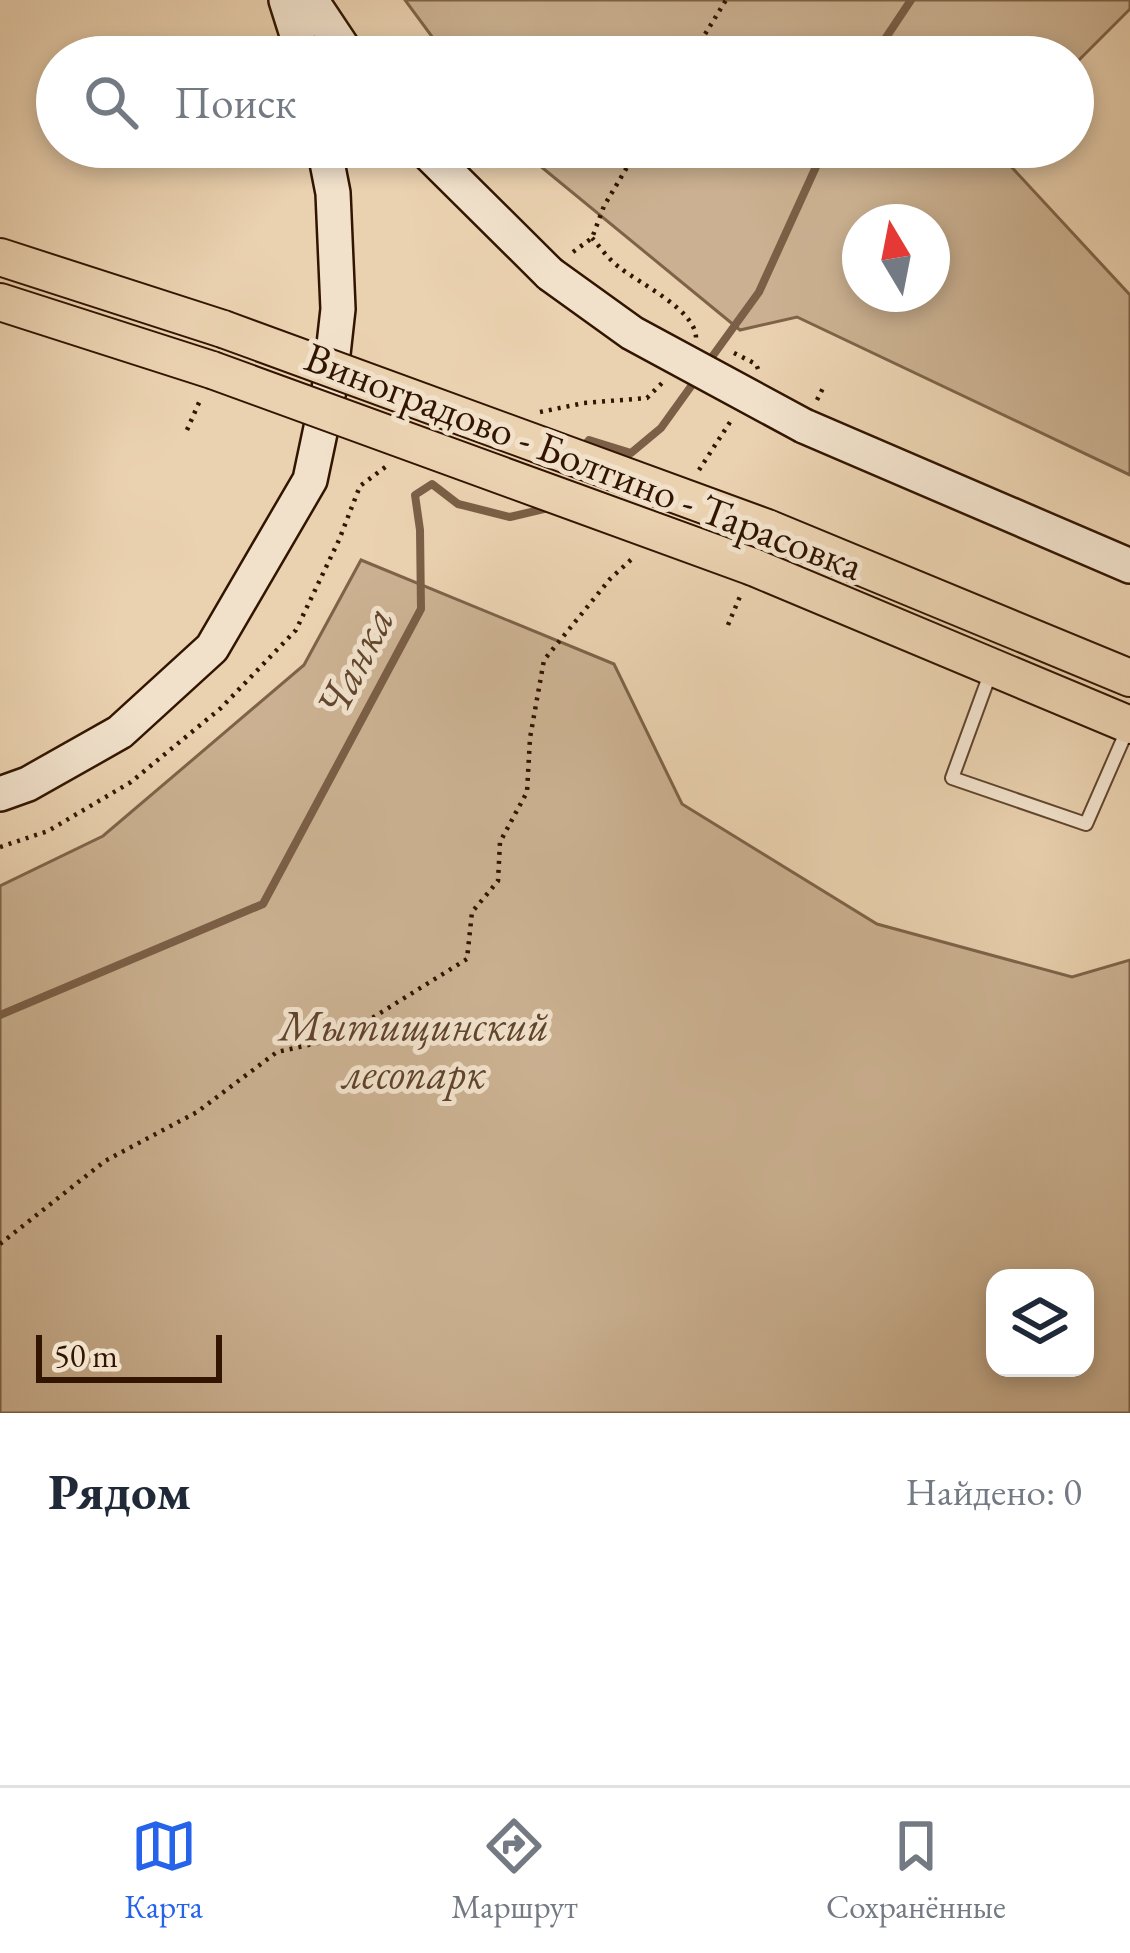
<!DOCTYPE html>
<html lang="ru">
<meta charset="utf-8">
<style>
body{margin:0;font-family:"EB Garamond",serif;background:#f6f6f7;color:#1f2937}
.controls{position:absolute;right:36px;bottom:36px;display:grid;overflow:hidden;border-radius:24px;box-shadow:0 6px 18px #0003}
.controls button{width:108px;height:108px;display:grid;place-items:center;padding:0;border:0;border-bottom:3px solid #e0e1e3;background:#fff;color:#1f2937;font:60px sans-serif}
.compass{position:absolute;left:842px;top:204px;width:108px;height:108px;border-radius:50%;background:#fff;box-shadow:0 6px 18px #0003;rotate:350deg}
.scale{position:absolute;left:36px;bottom:30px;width:186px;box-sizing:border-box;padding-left:12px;border:6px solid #321500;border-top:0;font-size:33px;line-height:42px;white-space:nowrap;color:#321500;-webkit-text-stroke:9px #f1e1cb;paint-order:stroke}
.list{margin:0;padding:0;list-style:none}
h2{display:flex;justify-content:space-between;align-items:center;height:156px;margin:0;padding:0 48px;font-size:51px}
h2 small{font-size:39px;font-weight:400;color:#747a83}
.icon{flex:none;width:66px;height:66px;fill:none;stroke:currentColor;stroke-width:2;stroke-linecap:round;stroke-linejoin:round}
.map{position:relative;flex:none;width:1130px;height:1413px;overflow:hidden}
.search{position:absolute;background:#fff;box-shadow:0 6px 18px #0003;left:36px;right:36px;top:36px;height:132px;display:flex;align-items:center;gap:30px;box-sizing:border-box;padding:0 42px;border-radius:66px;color:#747a83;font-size:45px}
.sheet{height:372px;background:#fff}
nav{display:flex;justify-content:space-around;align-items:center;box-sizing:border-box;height:168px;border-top:3px solid #e0e1e3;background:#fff;font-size:33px;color:#747a83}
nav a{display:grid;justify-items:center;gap:6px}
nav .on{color:#2563eb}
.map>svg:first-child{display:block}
.green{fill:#cbb191;stroke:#7e6348;stroke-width:3;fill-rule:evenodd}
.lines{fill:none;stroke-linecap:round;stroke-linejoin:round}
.stream{stroke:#7b5f46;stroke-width:8}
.service-casing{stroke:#60442c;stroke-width:16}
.secondary-casing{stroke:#321500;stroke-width:38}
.primary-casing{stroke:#321500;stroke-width:40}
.path{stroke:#321500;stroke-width:4.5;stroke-dasharray:3 6;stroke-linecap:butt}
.service{stroke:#f1e1cb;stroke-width:12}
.secondary{stroke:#f1e1cb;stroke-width:33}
.primary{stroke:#ead1af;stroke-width:36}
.secondary-bridge-casing{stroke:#321500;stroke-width:38;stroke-linecap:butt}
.primary-bridge-casing{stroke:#321500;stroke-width:40;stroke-linecap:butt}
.secondary-bridge{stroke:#f1e1cb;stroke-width:33}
.primary-bridge{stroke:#ead1af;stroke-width:36}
.labels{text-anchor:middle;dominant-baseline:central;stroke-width:10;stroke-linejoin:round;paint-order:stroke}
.street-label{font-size:42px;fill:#321500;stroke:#f1e1cb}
.park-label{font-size:42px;font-style:italic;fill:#60442c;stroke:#f1e1cb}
.water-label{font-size:45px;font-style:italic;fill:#62472e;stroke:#f1e1cb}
</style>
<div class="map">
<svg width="1130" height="1413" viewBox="0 0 1130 1413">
<rect width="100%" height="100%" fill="#ead1af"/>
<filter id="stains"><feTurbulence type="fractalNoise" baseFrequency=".00167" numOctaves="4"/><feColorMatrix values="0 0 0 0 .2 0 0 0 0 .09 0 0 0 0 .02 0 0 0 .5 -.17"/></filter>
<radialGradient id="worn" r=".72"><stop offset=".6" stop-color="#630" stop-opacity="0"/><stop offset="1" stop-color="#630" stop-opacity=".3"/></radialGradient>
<path class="green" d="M405 0H1130V9L1073 66V57H447Z
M517 147H993L1130 295V475L797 317 740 330ZM932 222V294H860V222Z
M361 560 614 664 682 804 877 924 1072 977 1130 960V1413H0V886L103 836 304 665ZM1085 1278V1368H995V1278Z"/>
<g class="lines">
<path class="stream" d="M873 57 911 0
M709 361 759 292 825 147
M583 447 589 440 631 453 661 428 697 378
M0 1015 263 904 421 609 420 530 415 495 432 484 458 504 510 517 552 507"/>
<g class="service-casing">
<path id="service" d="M990 674 952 778 1086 824 1128 728"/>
</g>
<g class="secondary-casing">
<path id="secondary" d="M286 0 304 57
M311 0 349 57
M422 147 550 274
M804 426 1130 566
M0 794 28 784 120 732 212 648 310 480 329 390 338 309 333 193 324 147"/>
</g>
<g class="primary-casing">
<path id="primary" d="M0 257 223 329
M0 302 212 370
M767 528 1130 678
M753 567 1130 725"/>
</g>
<path class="path" d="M691 57 726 0
M592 238C600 247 608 259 619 267 640 284 696 310 696 338
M573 252 592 238 604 206 639 147
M734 353 756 364 758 369
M817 400 825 384
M540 412 584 403 647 398 664 381
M187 430 201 398
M699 470 732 419
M728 625 741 594
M0 847 48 831 131 782 221 708 296 630 339 540 360 486 388 465
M0 1244 105 1161 197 1112 277 1052 340 1038 467 959 472 912 498 881 500 842 527 792 530 738 544 660 610 579 635 556"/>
<use href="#service" class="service"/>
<use href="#secondary" class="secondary"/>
<use href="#primary" class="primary"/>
<g class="secondary-bridge-casing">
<path id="secondary-bridge" d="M550 274 632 333 804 426"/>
</g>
<g class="primary-bridge-casing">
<path id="primary-bridge" d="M223 329 767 528
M212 370 753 567"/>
</g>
<use href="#secondary-bridge" class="secondary-bridge"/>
<use href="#primary-bridge" class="primary-bridge"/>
</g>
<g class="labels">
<g class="street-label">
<text transform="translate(584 461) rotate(21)">Виноградово - Болтино - Тарасовка</text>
</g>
<g class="park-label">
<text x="414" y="1025">Мытищинский<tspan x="414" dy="48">лесопарк</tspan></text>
</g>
<g class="water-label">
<text transform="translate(354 662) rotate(-63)">Чанка</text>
</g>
</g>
<rect width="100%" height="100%" filter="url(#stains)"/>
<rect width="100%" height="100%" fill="url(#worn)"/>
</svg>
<div class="controls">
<button><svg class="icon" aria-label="layers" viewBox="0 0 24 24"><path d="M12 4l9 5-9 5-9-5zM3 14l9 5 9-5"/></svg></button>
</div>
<svg class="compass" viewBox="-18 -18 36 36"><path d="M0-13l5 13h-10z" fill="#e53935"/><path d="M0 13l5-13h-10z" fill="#747a83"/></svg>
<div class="scale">50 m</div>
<div class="search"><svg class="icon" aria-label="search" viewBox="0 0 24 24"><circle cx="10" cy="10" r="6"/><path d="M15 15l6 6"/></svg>Поиск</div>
</div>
<section class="sheet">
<h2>Рядом<small>Найдено: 0</small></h2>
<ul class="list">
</ul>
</section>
<nav>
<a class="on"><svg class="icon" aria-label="map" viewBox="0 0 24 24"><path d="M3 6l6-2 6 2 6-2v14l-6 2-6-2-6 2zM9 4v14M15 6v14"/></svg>Карта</a>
<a><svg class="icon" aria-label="directions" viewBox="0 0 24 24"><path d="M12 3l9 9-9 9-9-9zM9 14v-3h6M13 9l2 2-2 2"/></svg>Маршрут</a>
<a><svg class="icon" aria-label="saved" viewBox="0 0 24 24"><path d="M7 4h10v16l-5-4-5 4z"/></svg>Сохранённые</a>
</nav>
